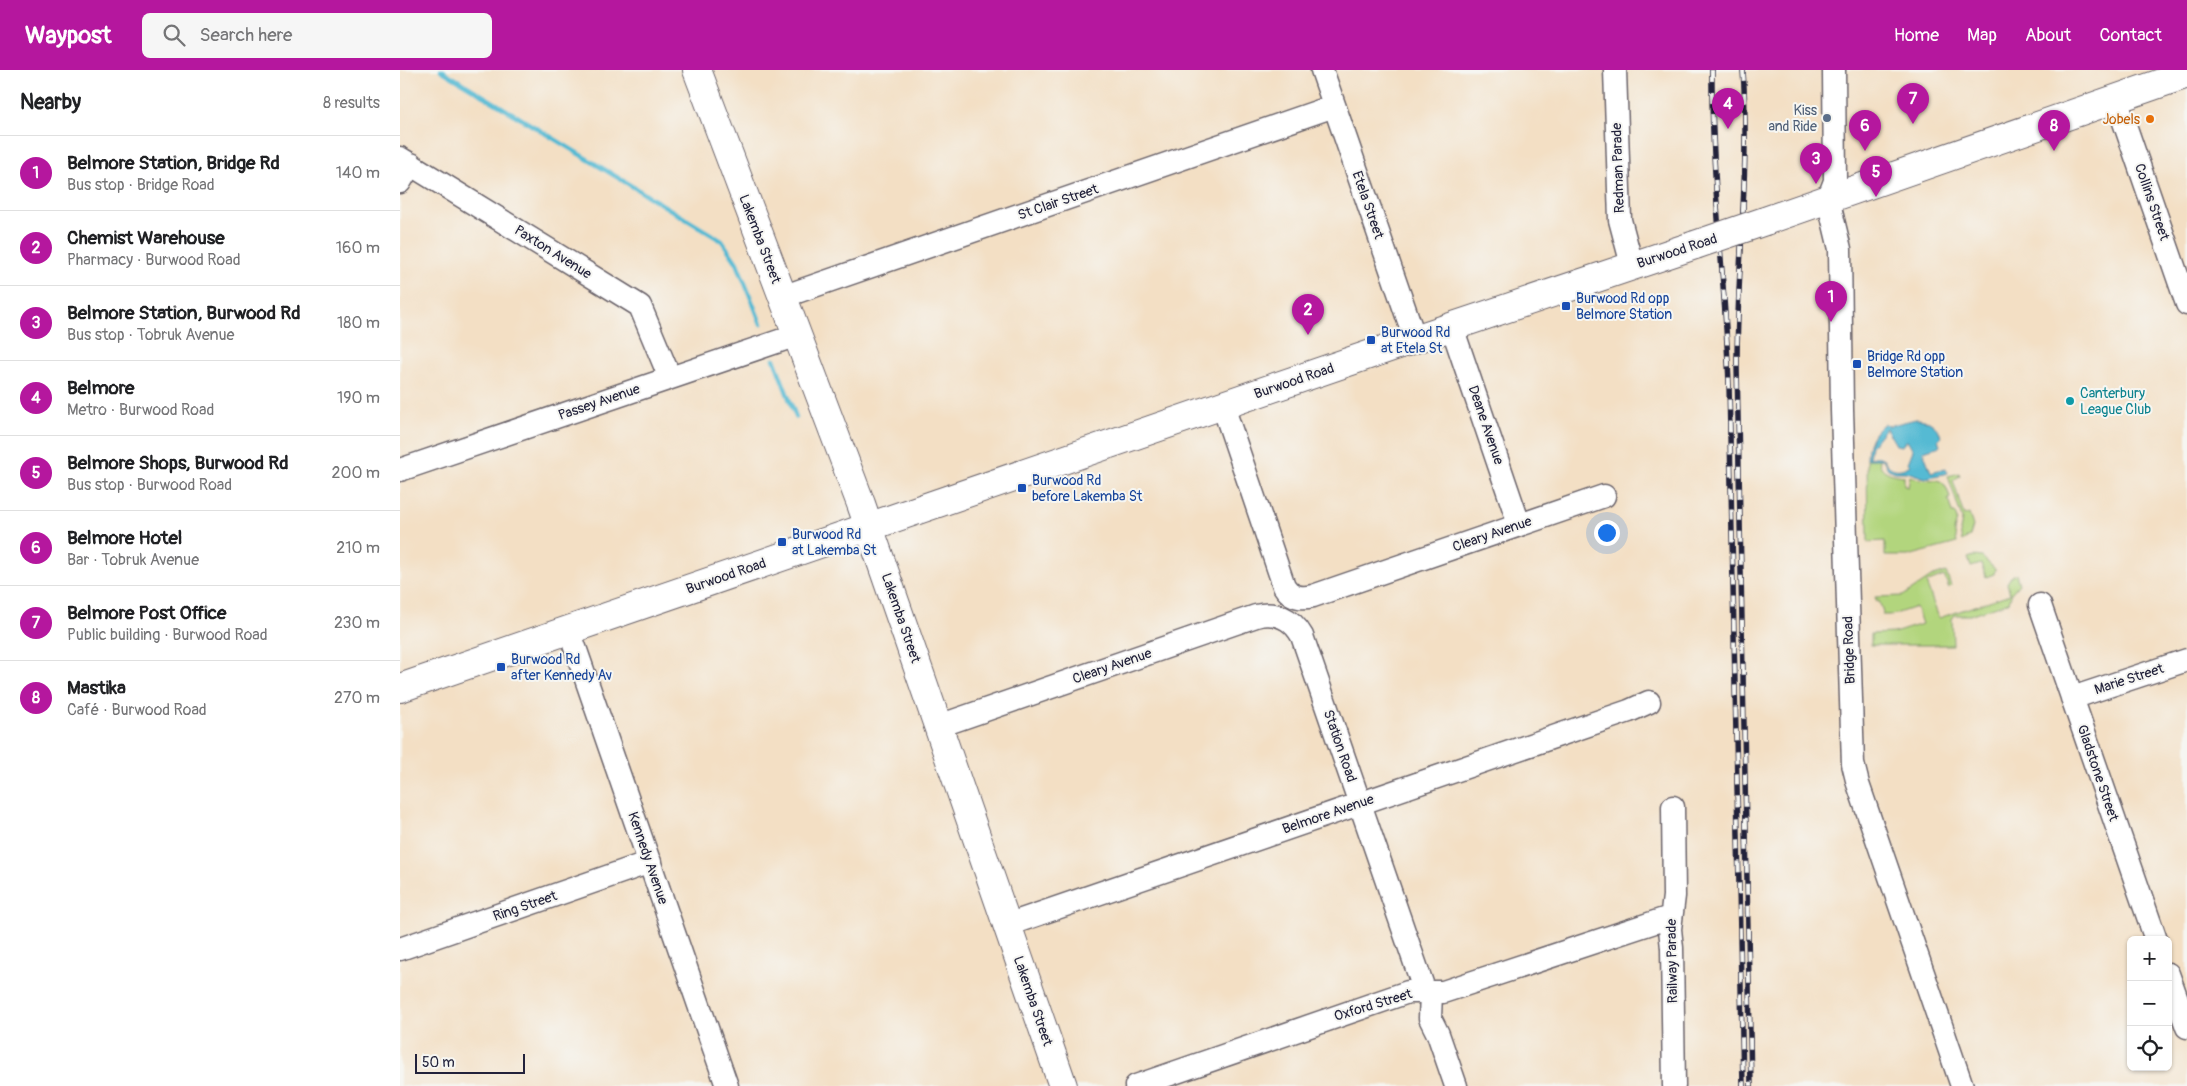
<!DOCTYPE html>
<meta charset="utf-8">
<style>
body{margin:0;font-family:Pangolin,sans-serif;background:#f6f6f6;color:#202124}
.controls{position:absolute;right:15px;bottom:15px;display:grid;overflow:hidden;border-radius:8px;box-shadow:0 1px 4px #0004}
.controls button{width:45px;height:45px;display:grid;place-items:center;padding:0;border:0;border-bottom:1px solid #e0e0e0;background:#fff;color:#202124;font:25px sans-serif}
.scale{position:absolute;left:15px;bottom:12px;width:110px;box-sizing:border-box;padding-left:5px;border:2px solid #22223b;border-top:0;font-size:14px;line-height:18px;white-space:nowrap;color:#22223b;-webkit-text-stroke:4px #f6f6f2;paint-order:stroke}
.you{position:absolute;left:1206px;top:462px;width:18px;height:18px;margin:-12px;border:4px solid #fff;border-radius:50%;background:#1a73e8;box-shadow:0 0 0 8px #1a73e833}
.badge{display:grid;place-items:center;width:32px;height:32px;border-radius:50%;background:#b5179e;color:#fff;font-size:16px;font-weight:700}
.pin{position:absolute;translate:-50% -41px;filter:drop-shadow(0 1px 2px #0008)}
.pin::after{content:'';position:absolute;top:26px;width:18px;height:15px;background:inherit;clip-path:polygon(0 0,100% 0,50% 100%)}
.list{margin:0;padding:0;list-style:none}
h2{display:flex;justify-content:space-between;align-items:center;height:65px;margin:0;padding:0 20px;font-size:21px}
h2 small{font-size:16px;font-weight:400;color:#757577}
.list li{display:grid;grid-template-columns:32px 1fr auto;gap:15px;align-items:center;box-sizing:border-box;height:75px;padding:0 20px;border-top:1px solid #e0e0e0}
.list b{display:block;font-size:19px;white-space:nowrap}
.list p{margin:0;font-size:16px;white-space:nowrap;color:#757577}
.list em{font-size:16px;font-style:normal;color:#757577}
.icon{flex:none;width:28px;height:28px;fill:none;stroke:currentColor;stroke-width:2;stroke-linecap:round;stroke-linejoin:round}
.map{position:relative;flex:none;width:1787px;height:1016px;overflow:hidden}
header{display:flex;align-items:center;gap:30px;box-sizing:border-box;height:70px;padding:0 25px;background:#b5179e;color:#fff}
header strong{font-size:24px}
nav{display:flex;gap:28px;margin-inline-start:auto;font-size:18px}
.search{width:350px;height:45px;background:#f6f6f6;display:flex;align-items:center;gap:12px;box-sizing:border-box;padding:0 18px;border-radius:8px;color:#757577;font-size:19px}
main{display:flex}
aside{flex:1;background:#fff}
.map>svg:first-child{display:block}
.green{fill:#b2d57d;stroke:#6a7c5c}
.water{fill:#54bad3;stroke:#3b6e87;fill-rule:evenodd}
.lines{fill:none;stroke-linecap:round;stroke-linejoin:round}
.stream{stroke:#54bad3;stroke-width:4.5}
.minor-casing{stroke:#6b646b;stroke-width:25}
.major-casing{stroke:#6b646b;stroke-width:30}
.minor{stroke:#fff;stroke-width:22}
.major{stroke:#fff;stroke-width:28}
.rail-casing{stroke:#22223b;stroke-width:5.5}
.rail{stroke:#f6f6f2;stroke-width:4;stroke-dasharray:11;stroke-linecap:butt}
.major-bridge-casing{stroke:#6b646b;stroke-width:30;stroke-linecap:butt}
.major-bridge{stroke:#fff;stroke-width:28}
.service-dot{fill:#5c6f8a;stroke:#f6f6f2;stroke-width:2}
.food-dot{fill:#e8710a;stroke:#f6f6f2;stroke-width:2}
.transit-dot{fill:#1a4fb4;stroke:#f6f6f2;stroke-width:2}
.culture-dot{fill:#0f9aa8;stroke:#f6f6f2;stroke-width:2}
.labels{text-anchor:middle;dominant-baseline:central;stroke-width:4;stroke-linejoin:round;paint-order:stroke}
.service-label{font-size:14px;fill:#4e5e75;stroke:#f6f6f2;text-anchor:end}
.food-label{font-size:14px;fill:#c56008;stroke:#f6f6f2;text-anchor:end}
.street-label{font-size:14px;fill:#22223b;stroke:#f6f6f2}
.transit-label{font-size:14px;fill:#164399;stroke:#f6f6f2;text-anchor:start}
.culture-label{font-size:14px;fill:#0d838f;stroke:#f6f6f2;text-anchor:start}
</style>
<header>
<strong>Waypost</strong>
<div class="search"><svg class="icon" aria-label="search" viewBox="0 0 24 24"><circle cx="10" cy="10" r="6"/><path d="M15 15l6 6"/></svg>Search here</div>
<nav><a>Home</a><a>Map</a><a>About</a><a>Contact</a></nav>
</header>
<main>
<aside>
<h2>Nearby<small>8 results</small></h2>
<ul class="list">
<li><span class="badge">1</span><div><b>Belmore Station, Bridge Rd</b><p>Bus stop · Bridge Road</p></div><em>140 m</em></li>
<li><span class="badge">2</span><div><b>Chemist Warehouse</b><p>Pharmacy · Burwood Road</p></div><em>160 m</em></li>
<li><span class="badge">3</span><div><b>Belmore Station, Burwood Rd</b><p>Bus stop · Tobruk Avenue</p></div><em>180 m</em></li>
<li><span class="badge">4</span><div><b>Belmore</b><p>Metro · Burwood Road</p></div><em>190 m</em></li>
<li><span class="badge">5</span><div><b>Belmore Shops, Burwood Rd</b><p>Bus stop · Burwood Road</p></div><em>200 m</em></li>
<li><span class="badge">6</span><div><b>Belmore Hotel</b><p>Bar · Tobruk Avenue</p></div><em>210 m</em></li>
<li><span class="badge">7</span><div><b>Belmore Post Office</b><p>Public building · Burwood Road</p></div><em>230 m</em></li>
<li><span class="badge">8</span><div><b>Mastika</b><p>Café · Burwood Road</p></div><em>270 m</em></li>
</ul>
</aside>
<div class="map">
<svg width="1787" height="1016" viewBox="0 0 1787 1016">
<rect width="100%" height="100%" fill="#f6f6f2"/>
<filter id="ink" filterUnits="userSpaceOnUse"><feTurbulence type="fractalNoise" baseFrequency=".02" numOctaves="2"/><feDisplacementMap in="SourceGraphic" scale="10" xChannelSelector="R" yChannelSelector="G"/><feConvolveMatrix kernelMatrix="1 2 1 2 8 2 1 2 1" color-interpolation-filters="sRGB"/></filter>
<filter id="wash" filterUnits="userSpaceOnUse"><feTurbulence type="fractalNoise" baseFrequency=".0096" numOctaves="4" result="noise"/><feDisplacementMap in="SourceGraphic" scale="20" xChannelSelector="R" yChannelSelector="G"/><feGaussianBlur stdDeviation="1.12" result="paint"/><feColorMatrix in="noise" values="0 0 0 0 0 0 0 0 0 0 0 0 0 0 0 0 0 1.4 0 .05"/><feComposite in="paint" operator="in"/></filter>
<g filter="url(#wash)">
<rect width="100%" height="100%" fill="#f3dfc4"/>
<path class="green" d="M1479 388C1479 403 1492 404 1504 406V416L1508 417 1510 406C1533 416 1542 399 1550 428L1548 429 1552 443H1555L1557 450 1554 460 1557 473 1508 486H1485V471L1468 472 1467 389Z
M1559 403 1560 406 1553 410 1564 446 1569 444 1573 456 1570 466 1562 471 1560 461 1562 449 1548 406Z
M1574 486 1582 487 1595 499 1594 504 1586 507 1581 494 1571 497 1568 488Z
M1546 502 1551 516 1549 518 1544 506 1526 513 1539 548 1610 524 1607 513 1612 505 1616 504 1619 514 1612 522 1609 532 1570 545H1555L1552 549 1553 575H1471V564L1494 563 1522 554 1516 537 1492 545H1482L1483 542 1479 531 1477 532 1475 527 1503 526 1531 507Z"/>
<path class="water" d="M1516 349C1529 349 1537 356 1542 367L1538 369 1540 376 1523 381 1531 402 1546 398 1548 403 1525 408 1507 402H1495L1488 399 1483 389H1467C1467 374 1472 362 1485 353L1488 356ZM1486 358 1496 375 1502 376 1506 371H1508L1513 380 1508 393 1510 395C1503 400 1493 402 1487 394 1483 390 1487 391 1482 388 1478 386 1473 387 1469 388L1471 376Z"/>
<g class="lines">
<path class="stream" d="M41 0 322 171 337 193 361 254
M374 289 396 347"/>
</g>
</g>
<g filter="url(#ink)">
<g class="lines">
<g class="minor-casing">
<path id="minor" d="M922 0 1015 269
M1215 0 1220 150 1232 195
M1434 0 1435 111 1428 129 1440 179 1442 340 1453 694 1458 714 1562 1016
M1716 29 1787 234
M0 88 240 236 270 308
M0 112 11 94
M382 227 934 36
M1052 257 1119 454
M823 336 884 516C891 527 901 529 913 526L1204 426
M0 400 397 265
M1640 535 1756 870
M169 560 327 1016
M1672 628 1787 590
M539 656 856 546C875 541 892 548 902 566L1025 922
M1273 737 1274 826 1270 859 1272 878 1274 1016
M607 855 1229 641 1249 632
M0 879 250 792
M1768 904 1787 957
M1031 923 1030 948 1038 964 1056 1016
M736 1016 1008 922H1043L1270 847"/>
</g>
<g class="major-casing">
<path id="major" d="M297 0 461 434 663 1016
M1365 151 1787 4
M0 618 1015 269 1295 175"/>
</g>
<use href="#minor" class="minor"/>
<use href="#major" class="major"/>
<g class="rail-casing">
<path id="rail" d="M1312 0C1311 105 1325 209 1329 314L1343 1016
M1343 0C1350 98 1337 197 1337 295L1351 1016"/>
</g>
<use href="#rail" class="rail"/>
<g class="major-bridge-casing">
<path id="major-bridge" d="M1295 175 1365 151"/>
</g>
<use href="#major-bridge" class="major-bridge"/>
</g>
</g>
<circle class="service-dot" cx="1427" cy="48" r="5"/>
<circle class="food-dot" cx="1750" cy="49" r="5"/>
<g class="transit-dot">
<rect x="1161" y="231" width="10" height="10" rx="2.5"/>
<rect x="966" y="265" width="10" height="10" rx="2.5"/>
<rect x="1452" y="289" width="10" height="10" rx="2.5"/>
<rect x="617" y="413" width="10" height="10" rx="2.5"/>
<rect x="377" y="467" width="10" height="10" rx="2.5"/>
<rect x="96" y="592" width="10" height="10" rx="2.5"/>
</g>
<circle class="culture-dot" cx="1670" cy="331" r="5"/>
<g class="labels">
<g class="service-label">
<text x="1417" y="40">Kiss<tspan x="1417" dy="16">and Ride</tspan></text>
</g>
<g class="food-label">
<text x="1740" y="49">Jobels</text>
</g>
<g class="street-label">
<text transform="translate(1218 98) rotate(-92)">Redman Parade</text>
<text transform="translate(658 132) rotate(-19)">St Clair Street</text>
<text transform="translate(1752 132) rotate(71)">Collins Street</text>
<text transform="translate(968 135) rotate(71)">Etela Street</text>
<text transform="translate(360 169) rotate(69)">Lakemba Street</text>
<text transform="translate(1277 181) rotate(-18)">Burwood Road</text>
<text transform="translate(153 182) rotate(32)">Paxton Avenue</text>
<text transform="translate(894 311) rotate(-19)">Burwood Road</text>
<text transform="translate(199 332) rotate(-19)">Passey Avenue</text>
<text transform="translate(1086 355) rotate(71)">Deane Avenue</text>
<text transform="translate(1092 464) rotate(-19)">Cleary Avenue</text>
<text transform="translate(326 506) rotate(-19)">Burwood Road</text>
<text transform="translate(501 548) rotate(71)">Lakemba Street</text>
<text transform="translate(1449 580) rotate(-92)">Bridge Road</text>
<text transform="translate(712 596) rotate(-19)">Cleary Avenue</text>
<text transform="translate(1729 609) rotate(-18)">Marie Street</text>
<text transform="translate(940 676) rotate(71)">Station Road</text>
<text transform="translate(1698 703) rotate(71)">Gladstone Street</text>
<text transform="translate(928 744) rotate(-19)">Belmore Avenue</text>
<text transform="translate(248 788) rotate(71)">Kennedy Avenue</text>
<text transform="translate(125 836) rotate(-19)">Ring Street</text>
<text transform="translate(1272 891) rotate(-91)">Railway Parade</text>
<text transform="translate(633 931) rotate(71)">Lakemba Street</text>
<text transform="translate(973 935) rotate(-17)">Oxford Street</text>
</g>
<g class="transit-label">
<text x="1176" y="228">Burwood Rd opp<tspan x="1176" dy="16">Belmore Station</tspan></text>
<text x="981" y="262">Burwood Rd<tspan x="981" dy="16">at Etela St</tspan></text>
<text x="1467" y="286">Bridge Rd opp<tspan x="1467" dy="16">Belmore Station</tspan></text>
<text x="632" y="410">Burwood Rd<tspan x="632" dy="16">before Lakemba St</tspan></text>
<text x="392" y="464">Burwood Rd<tspan x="392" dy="16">at Lakemba St</tspan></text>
<text x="111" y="589">Burwood Rd<tspan x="111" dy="16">after Kennedy Av</tspan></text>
</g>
<g class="culture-label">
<text x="1680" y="323">Canterbury<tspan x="1680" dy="16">League Club</tspan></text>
</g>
</g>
</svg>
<div class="controls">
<button>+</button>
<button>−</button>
<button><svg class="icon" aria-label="locate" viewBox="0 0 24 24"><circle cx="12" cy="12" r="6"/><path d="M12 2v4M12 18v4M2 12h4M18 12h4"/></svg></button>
</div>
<div class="scale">50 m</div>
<div class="you"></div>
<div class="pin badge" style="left:1431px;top:252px">1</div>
<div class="pin badge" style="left:908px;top:265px">2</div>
<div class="pin badge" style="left:1416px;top:114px">3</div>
<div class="pin badge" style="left:1328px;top:59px">4</div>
<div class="pin badge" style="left:1476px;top:127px">5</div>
<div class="pin badge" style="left:1465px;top:81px">6</div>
<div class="pin badge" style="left:1513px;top:54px">7</div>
<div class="pin badge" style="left:1654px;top:81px">8</div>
</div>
</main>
